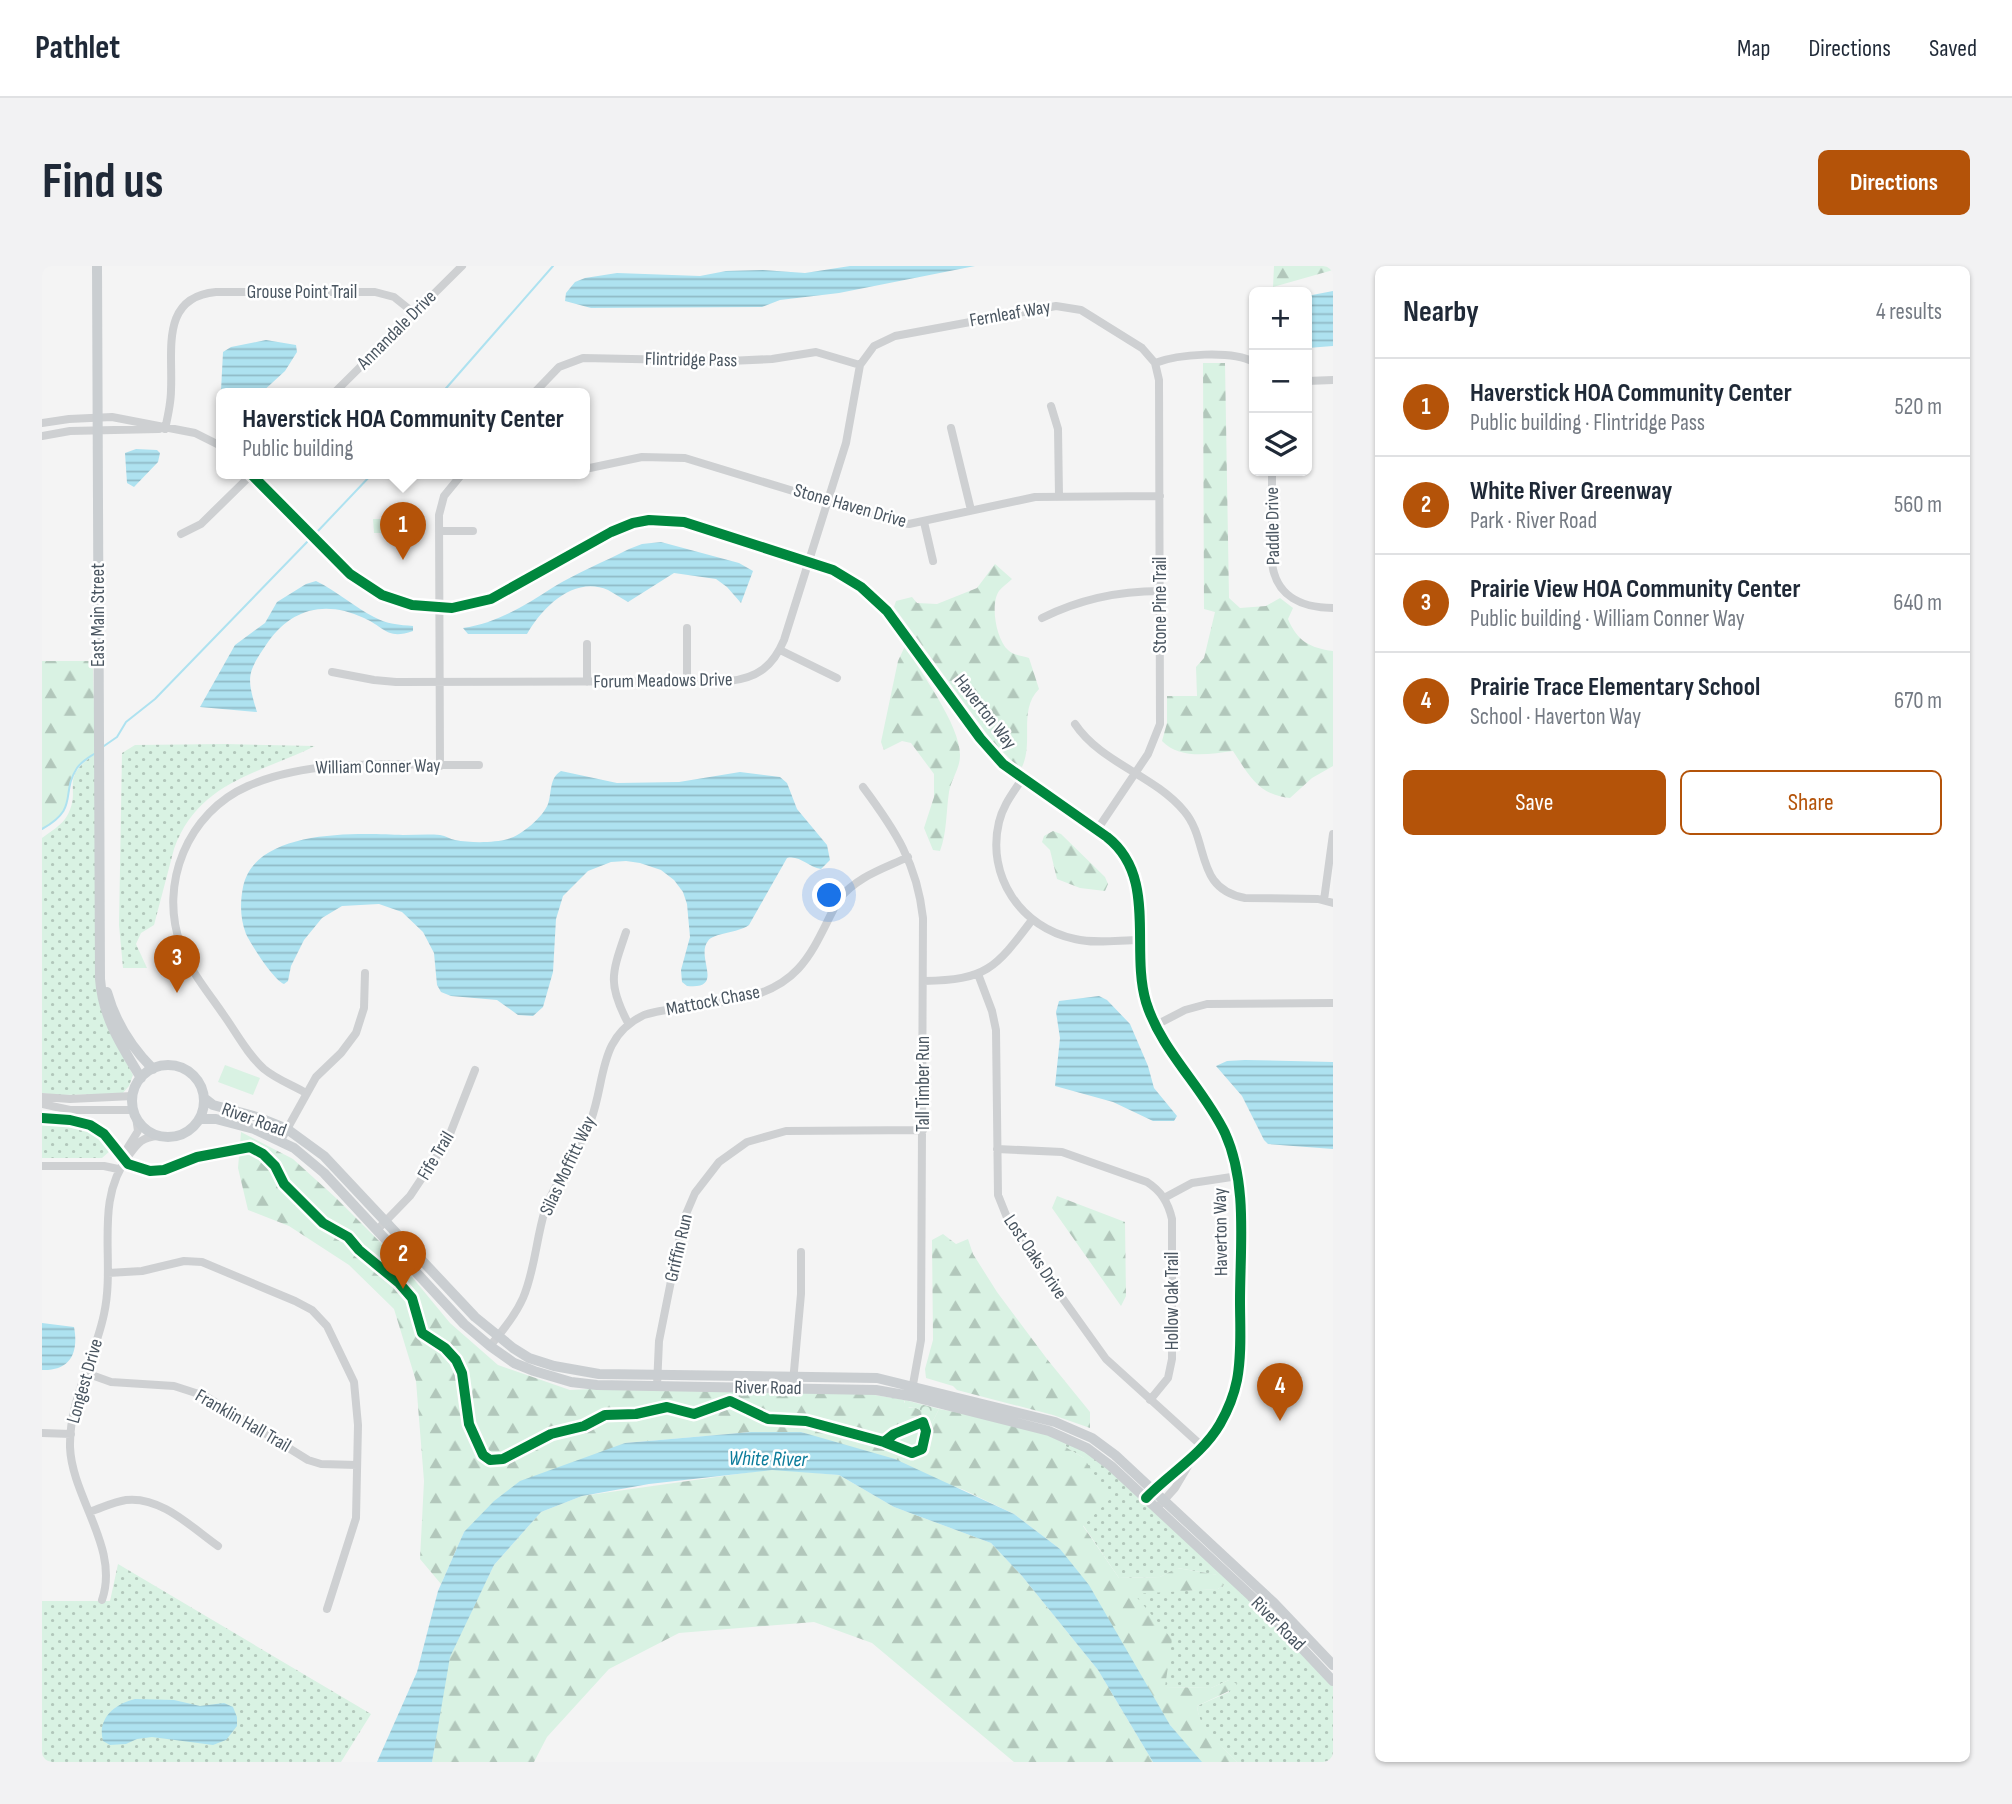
<!DOCTYPE html>
<meta charset="utf-8">
<style>
body{margin:0;font-family:"Sofia Sans Condensed",sans-serif;background:#f2f2f3;color:#1f2937}
.controls{position:absolute;right:21px;top:21px;display:grid;overflow:hidden;border-radius:10px;box-shadow:0 2px 5px #0004}
.controls button{width:63px;height:63px;display:grid;place-items:center;padding:0;border:0;border-bottom:2px solid #e0e1e3;background:#fff;color:#1f2937;font:35px sans-serif}
.you{position:absolute;left:788px;top:630px;width:24px;height:24px;margin:-18px;border:5px solid #fff;border-radius:50%;background:#1a73e8;box-shadow:0 0 0 10px #1a73e833}
.badge{display:grid;place-items:center;width:46px;height:46px;border-radius:50%;background:#b45309;color:#fff;font-size:23px;font-weight:700}
.pin{position:absolute;translate:-50% -58px;filter:drop-shadow(0 2px 4px #0008)}
.pin::after{content:'';position:absolute;top:37px;width:24px;height:21px;background:inherit;clip-path:polygon(0 0,100% 0,50% 100%)}
.popup{position:absolute;left:174px;top:122px;width:374px;height:91px;box-sizing:border-box;display:grid;place-content:center;border-radius:10px;background:#fff;filter:drop-shadow(0 2px 5px #0005);font-size:23px;white-space:nowrap;color:#747a83}
.popup b{font-size:26px;color:#1f2937}
.popup::after{content:'';position:absolute;left:50%;top:100%;margin-left:-14px;border:14px solid transparent;border-top-color:#fff}
.list{margin:0;padding:0;list-style:none}
h2{display:flex;justify-content:space-between;align-items:center;height:91px;margin:0;padding:0 28px;font-size:30px}
h2 small{font-size:23px;font-weight:400;color:#747a83}
.list li{display:grid;grid-template-columns:46px 1fr auto;gap:21px;align-items:center;box-sizing:border-box;height:98px;padding:0 28px;border-top:2px solid #e0e1e3}
.list b{display:block;font-size:26px;white-space:nowrap}
.list p{margin:0;font-size:23px;white-space:nowrap;color:#747a83}
.list em{font-size:23px;font-style:normal;color:#747a83}
.actions{display:flex;gap:14px;padding:21px 28px}
.actions a{flex:1;padding:16px 0;border:2px solid #b45309;border-radius:10px;text-align:center;font-size:24px;color:#b45309}
.actions .main{background:#b45309;color:#fff}
.icon{flex:none;width:38px;height:38px;fill:none;stroke:currentColor;stroke-width:2;stroke-linecap:round;stroke-linejoin:round}
.map{position:relative;flex:none;width:1291px;height:1496px;overflow:hidden;border-radius:10px}
header{display:flex;align-items:center;gap:42px;box-sizing:border-box;height:98px;padding:0 35px;background:#fff;border-bottom:2px solid #e0e1e3}
header strong{font-size:33px}
nav{display:flex;gap:38px;margin-inline-start:auto;font-size:24px}
.intro{display:flex;align-items:center;justify-content:space-between;box-sizing:border-box;height:168px;padding:0 42px}
h1{margin:0;font-size:49px}
.button{padding:18px 32px;border-radius:10px;background:#b45309;color:#fff;font-size:24px;font-weight:700}
main{display:flex;gap:42px;padding:0 42px}
aside{flex:1;background:#fff;border-radius:10px;box-shadow:0 2px 5px #0004}
.map>svg:first-child{display:block}
.grass{fill:url(#grass-dots)}
.forest{fill:url(#forest-firs)}
.park{fill:url(#park-crowns)}
.pitch{fill:#d9f2e3}
.water{fill:url(#water-rules)}
.lines{fill:none;stroke-linecap:round;stroke-linejoin:round}
.stream{stroke:#aee2f0;stroke-width:2}
.minor{stroke:#ced0d2;stroke-width:8}
.major{stroke:#caced1;stroke-width:10}
.cycleway-casing{stroke:#fff;stroke-width:15}
.cycleway{stroke:#00873e;stroke-width:10}
.labels{text-anchor:middle;dominant-baseline:central;stroke-width:5;stroke-linejoin:round;paint-order:stroke}
.street-label{font-size:19px;fill:#4a5661;stroke:#fff}
.water-label{font-size:21px;font-style:italic;fill:#0c7c9b;stroke:#fff}
</style>
<header>
<strong>Pathlet</strong>
<nav><a>Map</a><a>Directions</a><a>Saved</a></nav>
</header>
<div class="intro"><h1>Find us</h1><a class="button">Directions</a></div>
<main>
<div class="map">
<svg width="1291" height="1496" viewBox="0 0 1291 1496">
<defs>
<pattern id="grass-dots" width="8" height="8" patternUnits="userSpaceOnUse" patternTransform="scale(1.75)"><rect width="8" height="8" fill="#d9f2e3"/><path d="M2 2h.1M6 6h.1" fill="none" stroke="#b2c7bb" stroke-width="1.8" stroke-linecap="round"/></pattern>
<pattern id="forest-firs" width="22" height="20" patternUnits="userSpaceOnUse" patternTransform="scale(1.75)"><rect width="22" height="20" fill="#d9f2e3"/><path d="M5 1l3.5 6h-7zM16 11l3.5 6h-7z" fill="#b2c7bb"/></pattern>
<pattern id="park-crowns" width="20" height="18" patternUnits="userSpaceOnUse" patternTransform="scale(1.75)"><rect width="20" height="18" fill="#d9f2e3"/><path d="M2 6a3 3 0 1 1 6 0M12 15a3 3 0 1 1 6 0" fill="none" stroke="#b2c7bb"/></pattern>
<pattern id="water-rules" width="6" height="5" patternUnits="userSpaceOnUse" patternTransform="scale(1.75)"><rect width="6" height="5" fill="#aee2f0"/><path d="M0 2.5h6" fill="none" stroke="#90bac6"/></pattern>
</defs>
<rect width="100%" height="100%" fill="#f4f4f4"/>
<path class="grass" d="M183 478 273 480C216 508 156 516 132 583L112 659 99 667 94 678 105 702H81L77 659 80 487 93 479Z
M53 488 64 758 91 809 87 820 80 828 16 829 0 827V572C8 566 20 559 25 550 41 521 15 514 53 488Z
M0 855C32 858 48 856 69 884L60 892H0Z
M1019 1170 1045 1182 1089 1219 1291 1414V1496H1195C1177 1476 1158 1468 1155 1440L1187 1426V1414L1169 1422 1123 1421 1091 1327 1176 1323 1182 1319 1175 1309 1136 1302 1118 1311 1077 1312 1041 1259 1042 1192 1025 1182Z
M76 1298 329 1448 299 1496H0V1335H68Z"/>
<path class="forest" d="M1232 0H1291V4L1231 21Z
M1161 97H1183L1187 332 1198 342 1224 340 1238 332 1251 342 1246 353C1255 375 1268 382 1291 385V500L1270 512 1248 532C1216 529 1207 509 1191 485 1168 488 1138 494 1120 475L1125 457V430H1155L1154 401 1162 392 1173 346 1162 343Z
M953 298 970 313C966 317 960 321 957 325 948 338 954 373 966 384 971 389 980 390 987 392L997 423C976 444 992 476 980 501L972 497 950 475 852 341 854 335 870 331 875 337 895 338 935 322Z
M863 380C879 407 919 460 918 490 918 502 909 514 907 526 904 546 905 567 898 585L891 584 882 562 892 531V508L869 477 860 475 842 484 839 476 856 395Z
M0 395H51L53 488C47 492 39 496 35 502 18 528 38 541 0 563Z
M1011 565 1019 568 1063 611 1066 618 1063 625 1038 622 1015 613 1008 584 1000 576 1002 570Z
M199 866 251 893 294 932 356 994 408 1057 456 1099 528 1124 615 1120 796 1123 863 1134 862 1136 867 1142 872 1141 880 1145 879 1155 850 1166 841 1173 881 1191 888 1161 897 1143 980 1158 1019 1170 1025 1182 1042 1192 1068 1233 1041 1260 1077 1312 1118 1311 1135 1302 1176 1309 1182 1319 1176 1323 1092 1328 1130 1373 1123 1421 1169 1422 1187 1414 1195 1418 1187 1425 1155 1440C1158 1466 1178 1477 1195 1496H1158L1128 1459 1018 1283 972 1248 922 1224 759 1166H709L583 1177 422 1266 399 1318 378 1293 382 1215 374 1115 352 1043 307 999 247 960 206 944 196 902Z
M1015 930 1083 956 1084 1030 1079 1040 1010 942Z
M901 968 914 978 926 973 931 988 955 1026 1005 1093 1048 1146V1162L1011 1149 915 1124 911 1120 884 1112 883 1103 891 1074 890 974Z
M730 1203 797 1209 852 1241 949 1277 980 1310 1056 1404 1111 1496H972L830 1377 772 1356 637 1367 567 1403 505 1471 492 1496H390L407 1391 452 1299 499 1246 540 1230Z"/>
<path class="park" d="M0 847 41 853 65 865 80 889 99 901H120L149 889 210 877 235 899 244 917 283 955 308 969 319 983 358 1015 372 1031 383 1066 405 1080 416 1092 422 1107 430 1157 443 1188 449 1191H461L508 1166 542 1158 562 1148 594 1146 626 1140 639 1141 652 1146 682 1134 692 1133 717 1148 763 1153 841 1173 850 1166 879 1155 880 1145 872 1141 862 1142 863 1134 897 1143 888 1161 881 1191 852 1185 835 1176 763 1157 725 1154 689 1137 652 1150 625 1143 595 1149 563 1150 542 1161 520 1166 462 1195 447 1196 439 1191 424 1157 418 1107 412 1095 402 1084 378 1068 367 1033 305 972 280 958 240 919 231 901 220 890 206 886 152 895 139 902 121 907 108 908 80 899 53 865 41 860 0 855Z"/>
<path class="pitch" d="M331 253H367V267H332Z
M183 799 218 812 211 829 176 816Z"/>
<path class="water" d="M808 0H933L797 27 738 34 720 41 549 42 523 35 524 27 533 16 543 12 575 7 658 10 684 5 721 4 763 7Z
M1291 25V80L1265 82V30Z
M224 74 254 79 255 86 243 105 218 128H179V145L178 144 181 86 189 81Z
M94 183 115 184 118 187 116 196 92 221 85 217 83 187Z
M619 276 697 297 711 305 699 337 685 321 674 313 632 307 586 336C579 332 573 328 566 324 533 309 500 341 485 368H426L421 362C455 357 482 340 510 322 534 307 562 296 587 283L600 278Z
M274 315C295 325 312 341 332 351 344 358 358 359 371 360V365C345 374 344 362 322 352 284 334 250 342 226 376 205 407 204 410 215 446L158 441 193 379 223 357 235 336 264 318Z
M519 505 575 517 637 516 698 506 738 511 745 517 755 543 785 579 788 594 779 603C766 601 758 589 745 592L707 659C696 667 671 667 666 675 653 691 684 724 645 720L640 716 639 704 648 671 645 638 641 626 632 614 619 604 598 597 584 595 569 596 546 605 521 630 514 653 511 706 501 741 491 750 476 749 455 734 409 730 399 726 395 719 392 687 381 666 360 646 337 638 300 640 280 652 262 674 249 700 246 715 242 718C231 713 210 680 204 668 198 652 198 637 201 621 213 562 316 567 361 569 373 569 386 568 398 569 404 570 408 573 413 574 428 577 452 577 466 573 480 569 501 551 506 538 510 527 507 512 519 505Z
M1057 730 1065 734 1088 758 1106 800 1112 822 1135 850 1132 855H1111L1071 836 1013 820 1018 772 1014 746 1017 735Z
M1203 794 1291 796V883L1226 878 1222 874 1200 830 1174 800 1185 795Z
M0 1057 32 1061C37 1087 28 1105 0 1104Z
M709 1166H759L853 1193 972 1248 1018 1283 1047 1319 1128 1459 1160 1496H1111L1056 1404 980 1310 949 1277 852 1241 797 1209 730 1204 607 1218 540 1230 499 1246 452 1299 408 1391 390 1496H335L375 1406 396 1325 422 1266 452 1235 478 1215 583 1177Z
M93 1433 132 1434 158 1440 182 1437 191 1441 195 1451V1460L184 1474 171 1479 110 1471 95 1473 84 1478 68 1479 61 1475C55 1453 72 1438 93 1433Z"/>
<g class="lines">
<path class="stream" d="M399 128 511 0
M275 266 330 208
M62 480 75 471 84 456 113 433 266 275
M0 563C38 542 18 528 35 502 39 496 46 492 52 488"/>
<path class="minor" d="M1113 97C1136 88 1189 84 1212 96
M1265 115 1291 114
M291 128 420 0
M491 128 517 101 541 92 687 95 730 93 774 86 818 99
M1009 140 1016 163 1017 230
M0 157 27 153 70 151 153 167 179 180
M909 162 929 244
M123 163C126 150 129 137 129 124 131 85 118 31 174 26H333L352 31 372 47
M0 170 28 165 117 163
M543 203 600 191 643 192 853 256 867 258 993 231 1118 230
M1230 205V297C1234 331 1261 342 1291 342
M209 208 308 308 340 329 370 339 410 342 449 333 569 266 591 257 607 254 642 256 791 304 819 321 845 345 938 472 961 498 1065 571C1116 611 1088 682 1104 736 1119 785 1161 821 1183 867 1206 918 1198 980 1198 1035 1198 1060 1200 1088 1195 1114 1192 1129 1186 1144 1178 1158 1160 1189 1128 1207 1104 1232
M882 256 891 295
M397 265H431
M139 268 159 258 210 208
M1000 352C1038 333 1075 325 1118 325
M645 362V416
M545 378V416
M738 384 795 412
M290 406 332 414 354 416 687 415C716 412 731 400 742 374L804 177 818 99 832 80 853 70 1014 40 1039 44 1100 82 1113 97 1117 114 1118 458 1106 488 1055 564
M1033 458C1059 497 1112 509 1142 545 1168 575 1152 623 1203 632L1276 633 1291 637
M398 500 397 249 402 230 420 208
M980 513C971 527 961 539 957 556 944 610 979 662 1033 673 1053 678 1077 674 1098 674
M821 521C853 564 875 597 881 652L879 1074 870 1124
M1282 634 1291 568
M584 666C570 707 565 717 586 757
M936 708 950 745 954 764 956 929 968 959 1064 1093 1161 1181
M882 715C944 714 953 703 990 654
M1114 759 1143 744 1165 738 1291 737
M264 827C250 819 234 813 222 803 205 788 194 766 181 748 166 726 148 705 139 680 116 618 146 546 206 520 274 490 364 500 437 499
M0 831 28 833 91 830
M0 838 28 844H91
M239 874 274 811 299 787 314 767 322 742 323 707
M86 881 96 865 94 851
M955 883 1020 886 1105 916C1119 925 1126 936 1130 953V1093L1126 1112 1108 1134
M0 900H62L76 903
M1122 932 1150 917 1196 910
M335 964 368 930 406 873 433 804
M66 1007 100 1005 142 995 160 996 253 1035 270 1044 285 1060 312 1116 316 1159 314 1252 285 1343
M448 1080C460 1065 473 1050 481 1032 493 1004 494 973 503 944 514 912 538 886 549 854 564 813 556 771 602 749 651 734 718 744 756 703 774 684 784 656 797 633 816 610 841 603 866 591
M44 1107 69 1116 132 1120 163 1130 266 1194 279 1198 315 1199
M751 1116 759 1028V986
M615 1120 617 1075 641 955 653 927 677 896 705 876 744 865 881 864
M0 1167 29 1168
M1115 1242 1133 1222 1149 1195
M47 1246C60 1242 71 1236 84 1234 119 1230 149 1261 176 1280
M60 1334C78 1282 30 1232 28 1181 27 1134 53 1092 62 1048 74 993 51 936 87 889 96 877 100 871 116 870"/>
<path class="major" d="M55 0 58 713C61 752 79 779 99 812
M65 726C73 755 90 782 111 803
M90 835a36 36 0 1 1 72 0a36 36 0 1 1-72 0Z
M162 832 171 839 215 851 245 863 282 890 433 1051 471 1082 487 1092 512 1100 557 1108 835 1112 1013 1156 1050 1172 1073 1189 1232 1337 1291 1399
M157 853H174L212 863 252 882 282 907 422 1058 448 1080 472 1097 492 1105 529 1116 555 1119 834 1124 868 1130 1007 1165 1045 1182 1069 1200 1222 1342 1291 1415"/>
<g class="cycleway-casing">
<path id="cycleway" d="M209 208 308 308 340 329 370 339 410 342 449 333 569 266 591 257 607 254 642 256 791 304 819 321 845 345 938 472 961 498 1065 571C1116 611 1088 682 1104 736 1119 785 1161 821 1183 867 1206 918 1198 980 1198 1035 1198 1060 1200 1088 1195 1114 1192 1129 1186 1144 1178 1158 1160 1189 1128 1207 1104 1232
M0 852 28 854 48 859 62 868 86 898 108 905 122 904 155 891 208 881 221 888 233 900 242 918 281 957 306 971 317 984 357 1017 370 1032 380 1067 403 1082 414 1094 420 1107 427 1158 441 1189 448 1194 461 1193 509 1168 542 1160 563 1149 594 1148 625 1141 652 1148 688 1135 726 1153 764 1155 842 1176 870 1187 880 1183 884 1165 881 1156 852 1168 842 1176"/>
</g>
<use href="#cycleway" class="cycleway"/>
</g>
<g class="labels">
<g class="street-label">
<text x="260" y="26">Grouse Point Trail</text>
<text transform="translate(968 48) rotate(-10)">Fernleaf Way</text>
<text transform="translate(355 64) rotate(-45)">Annandale Drive</text>
<text transform="translate(649 94) rotate(1)">Flintridge Pass</text>
<text transform="translate(808 240) rotate(16)">Stone Haven Drive</text>
<text transform="translate(1231 260) rotate(-91)">Paddle Drive</text>
<text transform="translate(1118 339) rotate(-90)">Stone Pine Trail</text>
<text transform="translate(56 349) rotate(-90)">East Main Street</text>
<text transform="translate(621 415) rotate(-1)">Forum Meadows Drive</text>
<text transform="translate(943 446) rotate(52)">Haverton Way</text>
<text transform="translate(336 501) rotate(-1)">William Conner Way</text>
<text transform="translate(671 735) rotate(-11)">Mattock Chase</text>
<text transform="translate(881 818) rotate(-90)">Tall Timber Run</text>
<text transform="translate(212 854) rotate(20)">River Road</text>
<text transform="translate(394 890) rotate(-59)">Fife Trail</text>
<text transform="translate(526 900) rotate(-65)">Silas Moffitt Way</text>
<text transform="translate(1179 966) rotate(-91)">Haverton Way</text>
<text transform="translate(637 982) rotate(-77)">Griffin Run</text>
<text transform="translate(993 991) rotate(56)">Lost Oaks Drive</text>
<text transform="translate(1130 1035) rotate(-90)">Hollow Oak Trail</text>
<text transform="translate(43 1115) rotate(-74)">Longest Drive</text>
<text transform="translate(726 1122) rotate(1)">River Road</text>
<text transform="translate(201 1155) rotate(30)">Franklin Hall Trail</text>
<text transform="translate(1236 1358) rotate(45)">River Road</text>
</g>
<g class="water-label">
<text transform="translate(726 1193) rotate(1)">White River</text>
</g>
</g>
</svg>
<div class="controls">
<button>+</button>
<button>−</button>
<button><svg class="icon" aria-label="layers" viewBox="0 0 24 24"><path d="M12 4l9 5-9 5-9-5zM3 14l9 5 9-5"/></svg></button>
</div>
<div class="you"></div>
<div class="pin badge" style="left:361px;top:294px">1</div>
<div class="popup"><b>Haverstick HOA Community Center</b>Public building</div>
<div class="pin badge" style="left:361px;top:1023px">2</div>
<div class="pin badge" style="left:135px;top:727px">3</div>
<div class="pin badge" style="left:1238px;top:1155px">4</div>
</div>
<aside>
<h2>Nearby<small>4 results</small></h2>
<ul class="list">
<li><span class="badge">1</span><div><b>Haverstick HOA Community Center</b><p>Public building · Flintridge Pass</p></div><em>520 m</em></li>
<li><span class="badge">2</span><div><b>White River Greenway</b><p>Park · River Road</p></div><em>560 m</em></li>
<li><span class="badge">3</span><div><b>Prairie View HOA Community Center</b><p>Public building · William Conner Way</p></div><em>640 m</em></li>
<li><span class="badge">4</span><div><b>Prairie Trace Elementary School</b><p>School · Haverton Way</p></div><em>670 m</em></li>
</ul>
<div class="actions"><a class="main">Save</a><a>Share</a></div>
</aside>
</main>
